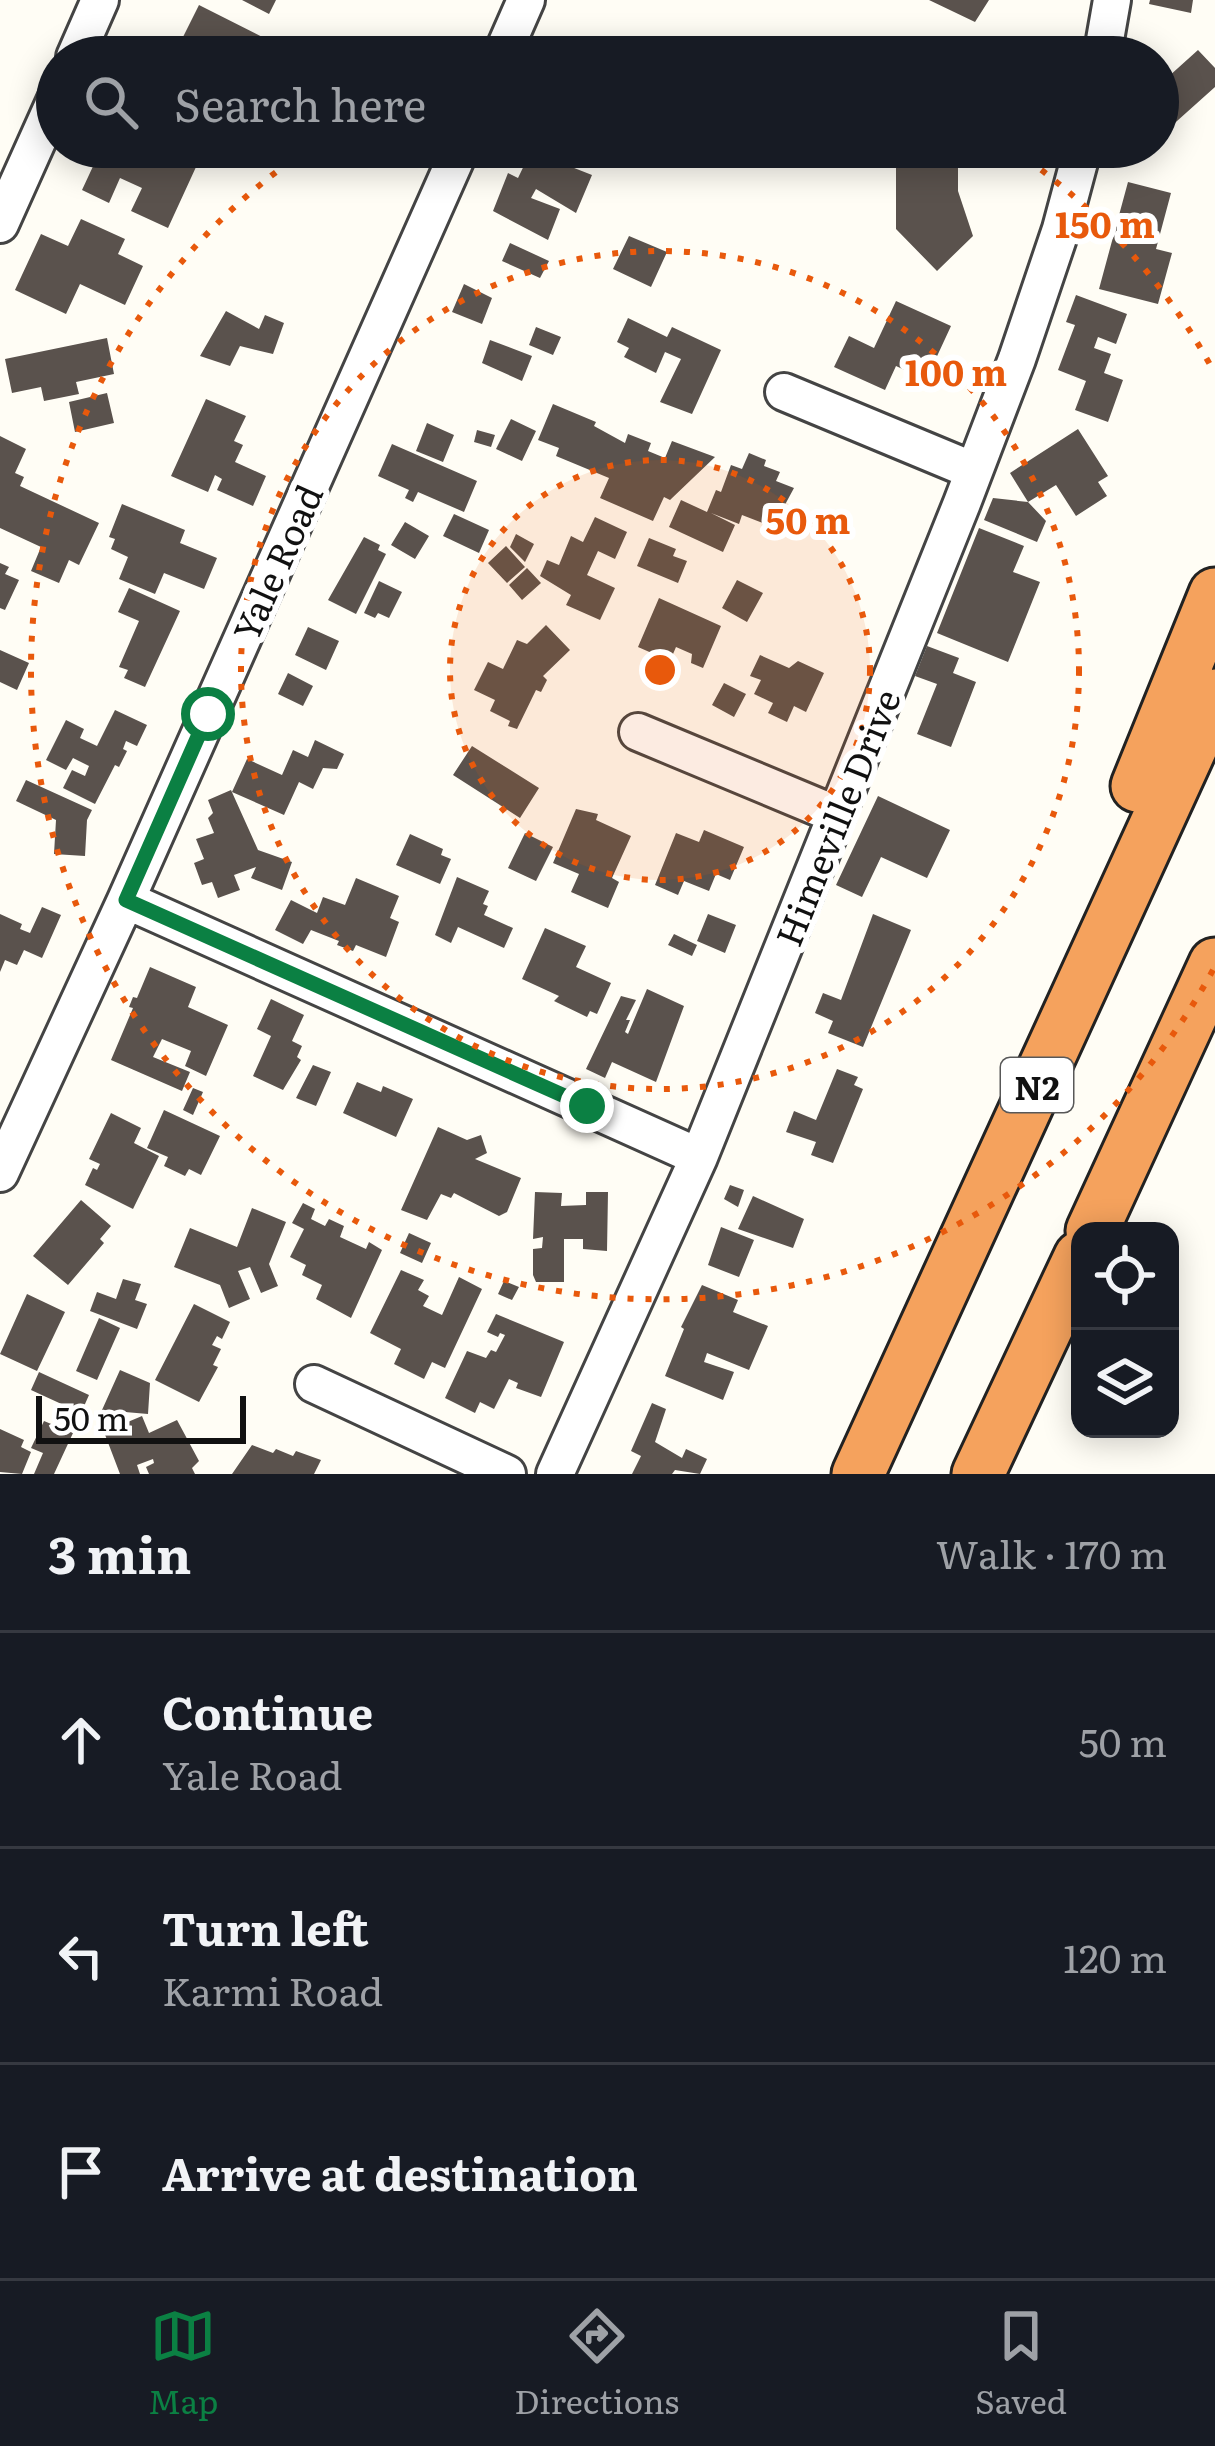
<!DOCTYPE html>
<meta charset="utf-8">
<style>
body{margin:0;font-family:Literata,serif;background:#20242c;color:#f1f3f6}
.controls{position:absolute;right:36px;bottom:36px;display:grid;overflow:hidden;border-radius:24px;box-shadow:0 6px 30px #0003}
.controls button{width:108px;height:108px;display:grid;place-items:center;padding:0;border:0;border-bottom:3px solid #363941;background:#171b24;color:#f1f3f6;font:60px sans-serif}
.scale{position:absolute;left:36px;bottom:30px;width:210px;box-sizing:border-box;padding-left:12px;border:6px solid #111;border-top:0;font-size:33px;line-height:42px;white-space:nowrap;color:#111;-webkit-text-stroke:9px #fff;paint-order:stroke}
.stop{position:absolute;width:36px;height:36px;margin:-27px;border:9px solid #0b8043;border-radius:50%;background:#fff}
.stop.end{background:#0b8043;border-color:#fff;box-shadow:0 3px 12px #0008}
.list{margin:0;padding:0;list-style:none}
h2{display:flex;justify-content:space-between;align-items:center;height:156px;margin:0;padding:0 48px;font-size:51px}
h2 small{font-size:39px;font-weight:400;color:#9ea1a6}
.list li{display:grid;grid-template-columns:78px 1fr auto;gap:36px;align-items:center;box-sizing:border-box;height:216px;padding:0 48px;border-top:3px solid #363941}
.list b{display:block;font-size:45px;white-space:nowrap}
.list p{margin:0;font-size:39px;white-space:nowrap;color:#9ea1a6}
.list em{font-size:39px;font-style:normal;color:#9ea1a6}
.icon{flex:none;width:66px;height:66px;fill:none;stroke:currentColor;stroke-width:2;stroke-linecap:round;stroke-linejoin:round}
.map{position:relative;flex:none;width:1215px;height:1474px;overflow:hidden}
.search{position:absolute;background:#171b24;box-shadow:0 6px 30px #0003;left:36px;right:36px;top:36px;height:132px;display:flex;align-items:center;gap:30px;box-sizing:border-box;padding:0 42px;border-radius:66px;color:#9ea1a6;font-size:45px}
.sheet{height:804px;background:#171b24}
nav{display:flex;justify-content:space-around;align-items:center;box-sizing:border-box;height:168px;border-top:3px solid #363941;background:#171b24;font-size:33px;color:#9ea1a6}
nav a{display:grid;justify-items:center;gap:6px}
nav .on{color:#0b8043}
.map>svg:first-child{display:block}
.building{fill:#5a524d}
.lines{fill:none;stroke-linecap:round;stroke-linejoin:round}
.minor-casing{stroke:#444;stroke-width:42}
.highway-casing{stroke:#222;stroke-width:57}
.minor{stroke:#fff;stroke-width:36}
.highway{stroke:#f5a25d;stroke-width:51}
.route{stroke:#0b8043;stroke-width:15}
.ring{fill:none;stroke:#e8590c;stroke-width:6;stroke-dasharray:6 12}
.labels{text-anchor:middle;dominant-baseline:central;stroke-width:12;stroke-linejoin:round;paint-order:stroke}
.shield{fill:#fff;stroke:#585858;stroke-width:3}
.shield-label{font-size:33px;font-weight:bold;fill:#111}
.street-label{font-size:36px;fill:#111;stroke:#fff}
.centre{fill:#e8590c;stroke:#fff;stroke-width:6}
.ring-label{font-size:36px;text-anchor:middle;font-weight:bold;fill:#e8590c;stroke:#fff;stroke-width:12;stroke-linejoin:round;paint-order:stroke}
</style>
<div class="map">
<svg width="1215" height="1474" viewBox="0 0 1215 1474">
<rect width="100%" height="100%" fill="#fffdf5"/>
<path class="building" d="M242 0H276L269 14Z
M929 0H989L975 22Z
M1150 0H1193L1191 13 1149 4Z
M199 5 280 46 275 57H173Z
M1198 50 1215 68V87L1158 138V86Z
M102 147H151L196 167 168 228 131 211 142 188 120 178 109 203 82 190Z
M531 151 592 175 576 213 536 189 531 198 560 209 548 240 493 211 508 173 518 178Z
M921 152H958V191L973 236 937 271 896 229V167H921Z
M1128 182 1171 193 1156 249 1172 253 1158 304 1099 289Z
M81 219 125 239 118 254 143 266 125 305 80 284 66 314 15 290 41 234 68 246Z
M629 236 667 252 651 287 613 269Z
M510 243 549 261 540 278 502 261Z
M464 284 492 298 482 324 452 312Z
M1076 295 1127 314 1116 344 1098 337 1094 348 1111 354 1104 373 1123 380 1108 422 1075 410 1086 381 1058 370 1075 325 1066 322Z
M896 301 951 326 926 380 896 366 885 390 834 367 849 336 874 348Z
M226 311 259 329 265 315 284 323 273 354 240 346 230 366 200 356Z
M628 318 667 337 672 327 721 350 692 414 660 402 681 359 665 352 656 373 624 357 629 348 617 342Z
M536 327 561 337 553 355 529 345Z
M107 338 114 374 76 382 79 394 44 401 41 387 12 393 5 359Z
M490 340 532 356 522 381 482 363Z
M107 393 114 423 75 432 69 402Z
M206 399 246 416 234 441 243 445 235 462 266 476 253 506 217 490 222 479 215 475 208 492 171 476Z
M553 404 596 422 594 426 625 443 628 434 651 443 648 451 665 458 672 441 715 457 670 500 664 497 653 521 600 498 609 478 556 456 559 448 538 440Z
M511 419 536 431 522 461 496 449Z
M427 423 454 435 443 462 416 451Z
M1078 429 1108 476 1098 482 1107 496 1076 516 1056 485 1028 502 1010 473Z
M477 430 495 435 491 447 474 442Z
M0 436 26 449 15 473 24 477 20 486 99 523 79 565 69 560 59 583 31 571 41 547 0 528Z
M392 444 477 481 464 512 418 492 413 502 405 498 409 490 378 476Z
M749 453 766 460 764 466 780 472 776 481 794 488 773 527 742 515 739 524 711 513 735 525 723 552 669 527 681 500 707 512 716 490 721 492 731 465 742 469Z
M993 498 1028 502 1046 521 1037 542 984 520Z
M122 504 185 530 180 543 217 558 204 589 164 573 155 594 119 579 128 557 111 549 115 539 109 537Z
M454 514 489 530 479 553 443 536Z
M595 517 627 532 615 559 598 551 587 575 615 588 600 620 566 605 571 595 540 576 547 560 559 565 571 536 583 542Z
M405 522 429 536 415 559 391 545Z
M979 528 1024 546 1013 572 1040 582 1008 662 937 633Z
M516 534 534 544 525 562 510 547Z
M364 537 380 545 378 550 386 554 356 614 328 600Z
M649 538 676 549 673 556 687 561 678 583 637 566Z
M506 546 525 567 507 583 488 563Z
M0 563 9 567 5 574 19 580 5 610 0 608Z
M527 568 541 583 522 600 509 585Z
M737 580 763 593 747 622 722 608Z
M379 581 402 592 389 618 378 613 375 618 364 613Z
M129 588 180 611 145 687 124 678 128 670 119 667 139 621 118 612Z
M659 598 721 626 703 668 691 663 692 654 676 647 670 661 638 647Z
M546 625 570 650 543 676 547 680 541 692 536 690 517 729 508 726 510 721 490 711 495 700 474 690 488 662 503 669 517 640 527 644Z
M308 627 339 641 326 670 295 655Z
M927 646 959 658 953 673 976 682 951 747 917 734 937 684 915 676Z
M0 650 29 663 17 690 0 682Z
M760 655 789 668 798 661 824 673 806 712 794 706 787 722 768 713 773 703 754 694 761 680 750 676Z
M288 673 313 686 303 706 278 694Z
M724 683 746 694 734 717 712 705Z
M115 710 147 725 137 746 126 741 123 749 127 751 119 767 115 765 95 804 63 788 72 770 85 776 89 766 73 758 66 770 46 760 66 720 84 729 80 738 97 746Z
M315 740 344 754 337 769 323 768 313 789 299 782 284 815 232 792 247 759 282 775 293 750 308 757Z
M472 746 539 788 520 818 453 775Z
M26 780 92 810 87 820 85 856 54 854 56 820 16 801Z
M231 790 258 850 292 862 282 890 251 878 256 867 234 875 240 890 218 898 212 882 202 885 194 863 204 859 196 839 214 833 208 818 213 813 208 800Z
M878 796 950 830 927 878 881 857 862 897 836 885Z
M576 809 598 814 596 820 631 836 612 878 619 882 608 908 571 892 579 874 553 863Z
M704 830 744 847 730 880 716 874 709 891 684 881 678 895 655 885 676 833 699 842Z
M525 833 553 847 536 881 508 868Z
M410 834 443 849 441 855 451 859 440 884 396 865Z
M457 877 489 891 483 904 488 906 484 915 513 928 504 948 458 927 451 943 435 935Z
M356 878 399 896 390 918 399 922 386 957 356 945 353 951 337 945 339 941 311 930 303 944 275 930 291 900 317 913 323 897 345 905Z
M42 907 61 915 42 958 24 950 17 965 5 960 0 972V914L22 924 20 929 30 933Z
M708 914 736 925 725 953 697 941Z
M873 914 911 930 863 1047 828 1033 833 1021 815 1013 823 993 841 1000Z
M545 928 586 946 576 967 611 983 597 1014 590 1011 587 1017 554 1001 559 996 522 979Z
M674 934 697 945 692 956 668 945Z
M150 967 196 987 188 1007 228 1025 206 1076 185 1066 191 1051 162 1039 153 1057 190 1072 182 1091 111 1060 133 1008 129 1007 133 997 137 998Z
M647 989 684 1006 656 1082 612 1062 605 1078 586 1069 621 996 636 1000 626 1020H630L625 1032 628 1034Z
M271 999 304 1015 292 1041 302 1046 297 1057 301 1060 283 1090 253 1076 271 1036 257 1029Z
M313 1065 331 1072 316 1106 296 1098Z
M837 1069 858 1077 854 1085 863 1089 833 1163 811 1155 816 1142 786 1132 794 1111 816 1120Z
M357 1082 381 1092 383 1086 413 1099 396 1137 343 1113Z
M193 1088 203 1092 193 1115 183 1110Z
M164 1110 220 1136 201 1175 189 1169 185 1176 164 1166 168 1157 147 1148Z
M111 1113 141 1128 134 1143 159 1156 133 1209 85 1185 93 1168 97 1170 100 1164 89 1159Z
M438 1127 467 1140 481 1135 487 1153 475 1159 521 1178 507 1212 499 1216 454 1193 451 1198 441 1194 427 1220 401 1210Z
M730 1185 744 1190 738 1207 724 1199Z
M535 1192 562 1193 561 1206 586 1205V1192H608L607 1251 583 1249V1239H564V1282H536L533 1275V1249L542 1248 543 1237 533 1239Z
M753 1196 804 1219 793 1248 738 1229Z
M81 1200 111 1226 100 1239 104 1243 68 1285 33 1256Z
M303 1203 315 1209 311 1219 325 1226 329 1219 344 1226 340 1237 366 1249 369 1242 382 1250 351 1318 316 1299 322 1285 302 1275 306 1265 290 1257 304 1229 292 1223Z
M252 1208 286 1222 269 1264 278 1286 261 1293 250 1267 238 1271 250 1299 229 1308 220 1285 174 1267 190 1228 237 1247Z
M721 1227 754 1240 739 1277 708 1265Z
M409 1233 431 1243 422 1263 400 1253Z
M401 1270 424 1280 418 1290 429 1296 423 1306 442 1315 459 1277 482 1289 445 1368 432 1362 424 1379 394 1364 401 1349 370 1333Z
M123 1279 141 1284 135 1300 147 1304 137 1329 90 1311 97 1292 116 1299Z
M504 1281 519 1287 512 1300 498 1294Z
M702 1285 738 1300 733 1312 768 1326 749 1370 707 1353 704 1362 734 1372 723 1400 665 1376 684 1329 681 1327Z
M27 1294 65 1312 37 1371 0 1354Z
M194 1304 230 1322 222 1339 217 1336 212 1345 221 1349 213 1365 218 1367 199 1402 155 1380Z
M496 1314 564 1342 541 1397 516 1388 518 1383 509 1379 494 1409 480 1402 475 1413 445 1398 467 1351 486 1358 491 1350 496 1352 505 1335 500 1333 498 1337 487 1332Z
M99 1318 120 1328 97 1380 76 1371Z
M120 1370 150 1383 148 1414 102 1410Z
M39 1372 89 1395 81 1413 31 1390Z
M652 1403 666 1409 655 1442 682 1458 686 1449 707 1459 700 1474 675 1470 672 1474H632L641 1456 631 1451Z
M142 1416 149 1433 177 1420 199 1461 192 1468 195 1474H149L146 1467 154 1463 153 1459 137 1465 140 1474H120L104 1432Z
M44 1421 73 1433 54 1474H34L43 1453 31 1448Z
M0 1429 24 1440 21 1447 31 1452 22 1474 0 1472Z
M252 1445 273 1453 276 1449 293 1456 296 1451 321 1460 314 1474H232Z"/>
<g class="lines">
<g class="minor-casing">
<path id="minor" d="M75 57 100 0
M501 57 526 0
M1102 57 1112 0
M0 224 57 97
M784 392 974 471
M638 732 837 815
M126 900 699 1157
M0 1173 126 900 461 147
M314 1384 507 1474
M555 1474 699 1157 962 503 1017 359 1061 229 1083 147"/>
</g>
<g class="highway-casing">
<path id="highway" d="M1137 786 1215 594
M1092 1231 1215 964
M858 1474 1215 695
M978 1474 1080 1257"/>
</g>
<use href="#minor" class="minor"/>
<use href="#highway" class="highway"/>
</g>
<g class="lines">
<path class="route" d="M208 714 126 900 587 1106"/>
</g>
<circle cx="660" cy="670" r="210" fill="#e8590c" fill-opacity=".12"/>
<g class="ring">
<circle cx="660" cy="670" r="210"/>
<circle cx="660" cy="670" r="419"/>
<path d="M1213 970A629 629 0 1 1 308 149M524 56A629 629 0 0 1 796 56M1012 149A629 629 0 0 1 1213 370"/>
</g>
<g class="labels">
<rect class="shield" x="1001" y="1058" width="72" height="54" rx="9"/>
<g class="shield-label">
<text x="1037" y="1085">N2</text>
</g>
<g class="street-label">
<text transform="translate(276 562) rotate(-66)">Yale Road</text>
<text transform="translate(836 817) rotate(-68)">Himeville Drive</text>
</g>
</g>
<circle cx="660" cy="670" r="18" class="centre"/>
<g class="ring-label">
<text x="1105" y="238">150 m</text>
<text x="956" y="386">100 m</text>
<text x="808" y="534">50 m</text>
</g>
</svg>
<div class="controls">
<button><svg class="icon" aria-label="locate" viewBox="0 0 24 24"><circle cx="12" cy="12" r="6"/><path d="M12 2v4M12 18v4M2 12h4M18 12h4"/></svg></button>
<button><svg class="icon" aria-label="layers" viewBox="0 0 24 24"><path d="M12 4l9 5-9 5-9-5zM3 14l9 5 9-5"/></svg></button>
</div>
<div class="scale">50 m</div>
<div class="stop" style="left:208px;top:714px"></div>
<div class="stop end" style="left:587px;top:1106px"></div>
<div class="search"><svg class="icon" aria-label="search" viewBox="0 0 24 24"><circle cx="10" cy="10" r="6"/><path d="M15 15l6 6"/></svg>Search here</div>
</div>
<section class="sheet">
<h2>3 min<small>Walk · 170 m</small></h2>
<ul class="list">
<li><svg class="icon" aria-label="ahead" viewBox="0 0 24 24"><path d="M12 20V5M6 11l6-6 6 6"/></svg><div><b>Continue</b><p>Yale Road</p></div><em>50 m</em></li>
<li><svg class="icon" aria-label="left" viewBox="0 0 24 24"><path d="M17 20v-9H6M10 6l-5 5 5 5"/></svg><div><b>Turn left</b><p>Karmi Road</p></div><em>120 m</em></li>
<li><svg class="icon" aria-label="arrive" viewBox="0 0 24 24"><path d="M6 21V4h12l-3 4 3 4H6"/></svg><div><b>Arrive at destination</b></div></li>
</ul>
</section>
<nav>
<a class="on"><svg class="icon" aria-label="map" viewBox="0 0 24 24"><path d="M3 6l6-2 6 2 6-2v14l-6 2-6-2-6 2zM9 4v14M15 6v14"/></svg>Map</a>
<a><svg class="icon" aria-label="directions" viewBox="0 0 24 24"><path d="M12 3l9 9-9 9-9-9zM9 14v-3h6M13 9l2 2-2 2"/></svg>Directions</a>
<a><svg class="icon" aria-label="saved" viewBox="0 0 24 24"><path d="M7 4h10v16l-5-4-5 4z"/></svg>Saved</a>
</nav>
